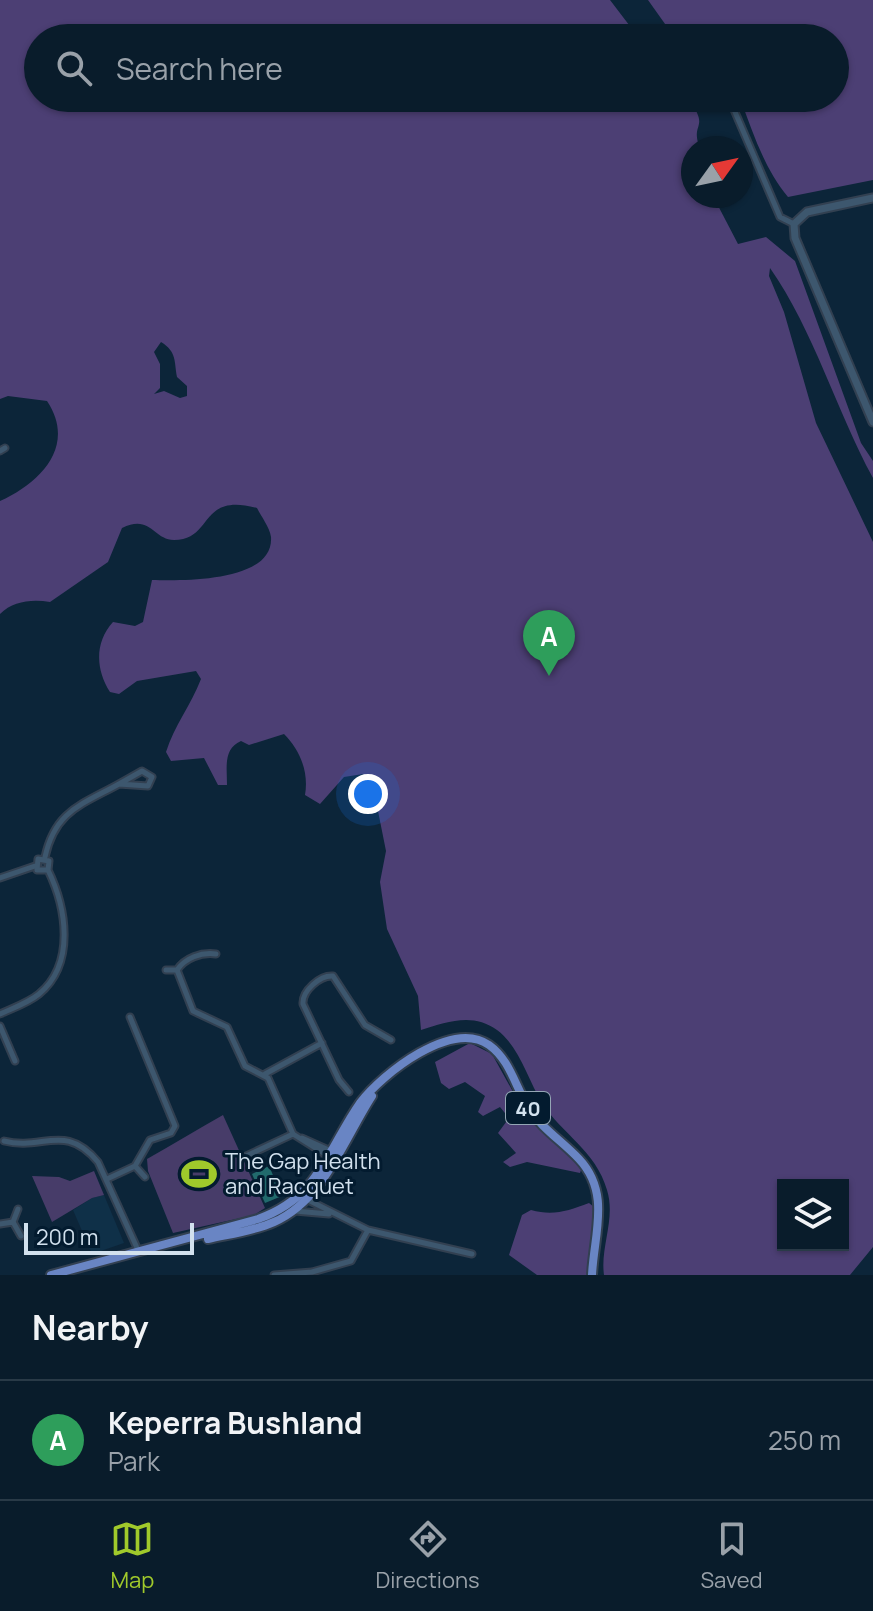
<!DOCTYPE html>
<style>
body{margin:0;font-family:Manrope,sans-serif;background:#122533;color:#f1f3f6}
.controls{position:absolute;right:24px;bottom:24px;display:grid;overflow:hidden;border-radius:0px;box-shadow:0 2px 6px #0004}
.controls button{width:72px;height:72px;display:grid;place-items:center;padding:0;border:0;border-bottom:2px solid #293a47;background:#091c2b;color:#f1f3f6;font:40px sans-serif}
.compass{position:absolute;left:681px;top:136px;width:72px;height:72px;border-radius:50%;background:#091c2b;box-shadow:0 2px 6px #0004;rotate:57deg}
.scale{position:absolute;left:24px;bottom:20px;width:170px;box-sizing:border-box;padding-left:8px;border:4px solid #d2e1ee;border-top:0;font-size:22px;line-height:28px;white-space:nowrap;color:#d2e1ee;-webkit-text-stroke:6px #031b2f;paint-order:stroke}
.you{position:absolute;left:368px;top:794px;width:28px;height:28px;margin:-20px;border:6px solid #fff;border-radius:50%;background:#1a73e8;box-shadow:0 0 0 12px #1a73e833}
.badge{display:grid;place-items:center;width:52px;height:52px;border-radius:50%;background:#a0c92b;color:#fff;font-size:26px;font-weight:700}
.pin{position:absolute;translate:-50% -66px;filter:drop-shadow(0 2px 4px #0008)}
.pin::after{content:'';position:absolute;top:42px;width:28px;height:24px;background:inherit;clip-path:polygon(0 0,100% 0,50% 100%)}
.list{margin:0;padding:0;list-style:none}
h2{display:flex;justify-content:space-between;align-items:center;height:104px;margin:0;padding:0 32px;font-size:34px}
h2 small{font-size:26px;font-weight:400;color:#99a1a9}
.list li{display:grid;grid-template-columns:52px 1fr auto;gap:24px;align-items:center;box-sizing:border-box;height:120px;padding:0 32px;border-top:2px solid #293a47}
.list b{display:block;font-size:30px;white-space:nowrap}
.list p{margin:0;font-size:26px;white-space:nowrap;color:#99a1a9}
.list em{font-size:26px;font-style:normal;color:#99a1a9}
.icon{flex:none;width:44px;height:44px;fill:none;stroke:currentColor;stroke-width:2;stroke-linecap:round;stroke-linejoin:round}
.map{position:relative;flex:none;width:873px;height:1275px;overflow:hidden}
.search{position:absolute;background:#091c2b;box-shadow:0 2px 6px #0004;left:24px;right:24px;top:24px;height:88px;display:flex;align-items:center;gap:20px;box-sizing:border-box;padding:0 28px;border-radius:44px;color:#99a1a9;font-size:30px}
.sheet{height:224px;background:#091c2b}
nav{display:flex;justify-content:space-around;align-items:center;box-sizing:border-box;height:112px;border-top:2px solid #293a47;background:#091c2b;font-size:22px;color:#99a1a9}
nav a{display:grid;justify-items:center;gap:4px}
nav .on{color:#a0c92b}
.map>svg:first-child{display:block}
.built{fill:#0f3048}
.green{fill:#473c69}
.forest{fill:#4c3f74;fill-rule:evenodd}
.water{fill:#216a6c}
.lines{fill:none;stroke-linecap:round;stroke-linejoin:round}
.street-casing{stroke:#324051;stroke-width:9}
.secondary-casing{stroke:#324051;stroke-width:11}
.primary-casing{stroke:#324051;stroke-width:12}
.street{stroke:#3d576e;stroke-width:5}
.secondary{stroke:#3d576e;stroke-width:7}
.primary{stroke:#6985c4;stroke-width:8}
.labels{text-anchor:middle;dominant-baseline:central;stroke-width:6;stroke-linejoin:round;paint-order:stroke}
.shield{fill:#031b2f;stroke:#94a6b5;stroke-width:2}
.shield-label{font-size:20px;font-weight:bold;fill:#d2e1ee}
.poi-label{font-size:22px;fill:#d2e1ee;stroke:#031b2f;text-anchor:start}
</style>
<div class="map">
<svg width="873" height="1275" viewBox="0 0 873 1275">
<rect width="100%" height="100%" fill="#0c2539"/>
<path class="built" d="M104 1195 124 1243 92 1254 73 1210 92 1198Z"/>
<path class="green" d="M223 1115 265 1208 254 1215 173 1233 148 1171 147 1159C173 1144 197 1130 223 1115Z
M94 1171 104 1195 92 1198 52 1222 32 1176 59 1177 70 1181Z"/>
<path class="forest" d="M0 0H610L639 38H38V98H687C712 129 689 122 700 148H693V196H713L738 244 766 237 795 261 861 443 873 461V478C836 410 814 331 770 268L769 276 784 312 816 423 873 542V1247L850 1275H604C600 1247 616 1219 607 1190 596 1151 562 1134 542 1103 528 1080 519 1046 497 1030 473 1012 446 1022 421 1030L418 996 387 929 380 882 386 851 372 781 363 774 344 777 320 804 305 795C309 772 300 750 284 734L249 745 241 741C223 749 227 767 227 785H218L204 758 171 761 166 752C174 726 191 705 201 679L196 671 137 681 119 694 110 692C96 670 94 643 113 622L135 626 143 622 152 580C184 581 274 582 271 537 270 528 261 516 257 508 198 492 214 540 174 540 153 540 151 514 122 528L108 562 50 602C32 599 13 601 0 614V501C40 483 77 446 47 401L8 396 0 399ZM161 342C177 352 174 361 177 377L187 386V396L180 398 164 391 154 394 160 388V364L154 352ZM843 1185V1245H783V1185Z
M648 0H873V180L788 197C764 168 753 133 740 98H835V38H675Z
M470 1043 492 1054 527 1117 582 1167 580 1173 527 1162 510 1167 503 1162 516 1153 498 1133 509 1118 500 1107 483 1116 478 1112 485 1096 465 1082 449 1089 441 1083 435 1062Z
M589 1203 594 1207 588 1275H537L509 1255 522 1215 531 1210C553 1216 568 1211 589 1203Z"/>
<path class="water" d="M269 1166 282 1196 265 1203 252 1174Z"/>
<g class="lines">
<g class="street-casing">
<path id="street" d="M729 98 780 217 794 224
M0 451 5 448
M142 771 152 777 148 786 119 784Z
M45 857C55 811 81 805 119 784
M0 878 35 866
M216 954C201 952 185 958 177 970L193 1011 227 1027 245 1066 268 1078 293 1134 328 1156
M166 970H177
M0 1014C13 1008 28 1003 39 994 76 963 66 907 48 870L49 861 38 859 37 870H48
M0 1026 15 1061
M265 1074 322 1043
M349 1092 339 1080 303 1004C302 991 320 975 333 976L365 1025 391 1040
M302 1138 331 1151
M4 1141C43 1151 65 1122 98 1162L138 1250
M244 1157 293 1134
M135 1166 145 1177
M107 1179 135 1166 150 1140 171 1133 175 1126 130 1017
M304 1198 368 1230 472 1254
M18 1209 13 1222 21 1236
M295 1211 329 1214
M0 1224 13 1222
M274 1275 312 1272 351 1261 368 1230"/>
</g>
<g class="secondary-casing">
<path id="secondary" d="M873 198 807 212 794 224 795 238 873 422"/>
</g>
<g class="primary-casing">
<path id="primary" d="M208 1239C230 1234 254 1231 274 1222 324 1200 344 1139 372 1096
M51 1275 258 1219C278 1212 294 1202 308 1186 329 1161 341 1130 360 1103 383 1073 452 1019 489 1045 510 1060 515 1086 528 1107 541 1128 562 1141 579 1159 611 1193 594 1234 592 1275"/>
</g>
<use href="#street" class="street"/>
<use href="#secondary" class="secondary"/>
<use href="#primary" class="primary"/>
</g>
<defs>
<g id="stadium-bare" transform="scale(2.76)"><path d="M0-5a6.5 5 0 1 0 0 10a6.5 5 0 1 0 0-10ZM-3.5-1.8h7v3.6h-7Z" fill="#a0c92b" stroke="#031b2f" stroke-width="2.5" paint-order="stroke"/></g>
</defs>
<g fill-rule="evenodd">
<use href="#stadium-bare" x="199" y="1174"/>
</g>
<g class="labels">
<rect class="shield" x="506" y="1092" width="44" height="32" rx="6"/>
<g class="shield-label">
<text x="528" y="1108">40</text>
</g>
<g class="poi-label">
<text x="225" y="1161">The Gap Health<tspan x="225" dy="25">and Racquet</tspan></text>
</g>
</g>
</svg>
<div class="controls">
<button><svg class="icon" aria-label="layers" viewBox="0 0 24 24"><path d="M12 4l9 5-9 5-9-5zM3 14l9 5 9-5"/></svg></button>
</div>
<svg class="compass" viewBox="-18 -18 36 36"><path d="M0-13l5 13h-10z" fill="#e53935"/><path d="M0 13l5-13h-10z" fill="#99a1a9"/></svg>
<div class="scale">200 m</div>
<div class="you"></div>
<div class="pin badge" style="left:549px;top:676px;background:#2e9e5b">A</div>
<div class="search"><svg class="icon" aria-label="search" viewBox="0 0 24 24"><circle cx="10" cy="10" r="6"/><path d="M15 15l6 6"/></svg>Search here</div>
</div>
<section class="sheet">
<h2>Nearby<small></small></h2>
<ul class="list">
<li><span class="badge" style="background:#2e9e5b">A</span><div><b>Keperra Bushland</b><p>Park</p></div><em>250 m</em></li>
</ul>
</section>
<nav>
<a class="on"><svg class="icon" aria-label="map" viewBox="0 0 24 24"><path d="M3 6l6-2 6 2 6-2v14l-6 2-6-2-6 2zM9 4v14M15 6v14"/></svg>Map</a>
<a><svg class="icon" aria-label="directions" viewBox="0 0 24 24"><path d="M12 3l9 9-9 9-9-9zM9 14v-3h6M13 9l2 2-2 2"/></svg>Directions</a>
<a><svg class="icon" aria-label="saved" viewBox="0 0 24 24"><path d="M7 4h10v16l-5-4-5 4z"/></svg>Saved</a>
</nav>
